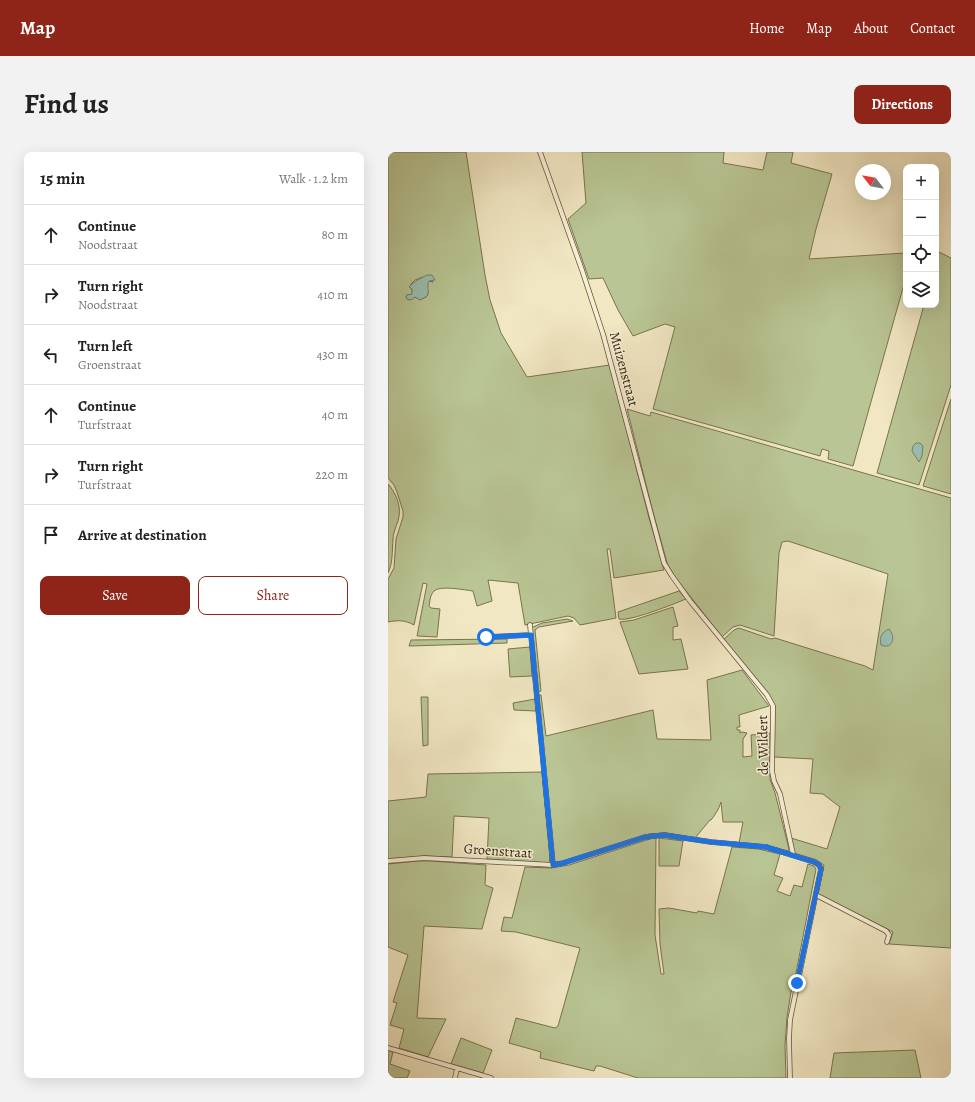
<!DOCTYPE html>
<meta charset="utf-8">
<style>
body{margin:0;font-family:Alegreya,serif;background:#f2f2f2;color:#222}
.controls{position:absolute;right:12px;top:12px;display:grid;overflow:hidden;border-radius:8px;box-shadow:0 4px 16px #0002}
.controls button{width:36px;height:36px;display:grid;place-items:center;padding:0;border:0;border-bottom:1px solid #e0e0e0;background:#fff;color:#222;font:20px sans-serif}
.compass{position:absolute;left:467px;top:12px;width:36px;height:36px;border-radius:50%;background:#fff;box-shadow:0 4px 16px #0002;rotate:301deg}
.stop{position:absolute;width:12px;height:12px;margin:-9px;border:3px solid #1a73e8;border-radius:50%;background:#fff}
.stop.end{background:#1a73e8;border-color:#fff;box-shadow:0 1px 4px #0008}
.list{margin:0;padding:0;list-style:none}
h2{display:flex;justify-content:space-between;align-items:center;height:52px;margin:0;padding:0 16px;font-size:17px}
h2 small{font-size:13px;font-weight:400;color:#767676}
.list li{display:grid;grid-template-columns:26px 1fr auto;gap:12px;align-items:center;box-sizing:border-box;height:60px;padding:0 16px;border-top:1px solid #e0e0e0}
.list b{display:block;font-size:15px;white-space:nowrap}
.list p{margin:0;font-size:13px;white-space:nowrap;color:#767676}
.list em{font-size:13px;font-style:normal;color:#767676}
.actions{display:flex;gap:8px;padding:12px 16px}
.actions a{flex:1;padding:9px 0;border:1px solid #8f2418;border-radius:8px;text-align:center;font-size:14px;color:#8f2418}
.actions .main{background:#8f2418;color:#fff}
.icon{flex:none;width:22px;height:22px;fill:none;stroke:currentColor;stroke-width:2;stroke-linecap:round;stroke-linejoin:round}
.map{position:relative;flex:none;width:563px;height:926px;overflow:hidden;border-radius:8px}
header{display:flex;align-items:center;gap:24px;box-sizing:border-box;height:56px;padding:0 20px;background:#8f2418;color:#fff}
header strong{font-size:19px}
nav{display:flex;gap:22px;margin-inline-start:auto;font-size:14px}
.intro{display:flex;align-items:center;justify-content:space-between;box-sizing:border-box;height:96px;padding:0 24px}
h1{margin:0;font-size:28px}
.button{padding:10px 18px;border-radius:8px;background:#8f2418;color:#fff;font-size:14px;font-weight:700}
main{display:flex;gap:24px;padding:0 24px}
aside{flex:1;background:#fff;border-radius:8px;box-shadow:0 4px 16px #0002}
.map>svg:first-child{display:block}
.green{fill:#b9c594;stroke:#78744c;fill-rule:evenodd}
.water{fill:#9bc0b3;stroke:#73816d}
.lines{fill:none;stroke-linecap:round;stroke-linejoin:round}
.street-casing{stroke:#665334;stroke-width:5.5}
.street{stroke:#f6efd8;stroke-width:4}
.route{stroke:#1a73e8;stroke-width:5}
.labels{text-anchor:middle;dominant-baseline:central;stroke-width:3;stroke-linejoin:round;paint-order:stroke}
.street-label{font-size:14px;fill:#372205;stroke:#f6efd8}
</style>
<header>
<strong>Map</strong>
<nav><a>Home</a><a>Map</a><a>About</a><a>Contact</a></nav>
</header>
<div class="intro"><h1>Find us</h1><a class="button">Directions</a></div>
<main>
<aside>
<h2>15 min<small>Walk · 1.2 km</small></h2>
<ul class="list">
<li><svg class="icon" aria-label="ahead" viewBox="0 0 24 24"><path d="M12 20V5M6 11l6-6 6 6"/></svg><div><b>Continue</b><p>Noodstraat</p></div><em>80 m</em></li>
<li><svg class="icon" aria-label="right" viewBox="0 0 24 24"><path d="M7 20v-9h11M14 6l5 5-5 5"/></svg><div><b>Turn right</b><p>Noodstraat</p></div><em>410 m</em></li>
<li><svg class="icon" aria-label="left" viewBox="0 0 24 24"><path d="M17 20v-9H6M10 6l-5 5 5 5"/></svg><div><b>Turn left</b><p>Groenstraat</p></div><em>430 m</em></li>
<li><svg class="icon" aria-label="ahead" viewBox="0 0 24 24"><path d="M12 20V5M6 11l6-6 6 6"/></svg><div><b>Continue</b><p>Turfstraat</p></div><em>40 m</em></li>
<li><svg class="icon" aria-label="right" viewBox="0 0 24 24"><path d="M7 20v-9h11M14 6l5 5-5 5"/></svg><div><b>Turn right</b><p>Turfstraat</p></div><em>220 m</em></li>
<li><svg class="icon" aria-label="arrive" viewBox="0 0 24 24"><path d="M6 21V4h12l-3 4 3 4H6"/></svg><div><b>Arrive at destination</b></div></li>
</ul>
<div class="actions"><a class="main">Save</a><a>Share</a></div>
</aside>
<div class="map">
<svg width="563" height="926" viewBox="0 0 563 926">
<rect width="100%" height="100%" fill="#f1e7c3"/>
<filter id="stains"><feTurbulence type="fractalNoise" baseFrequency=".005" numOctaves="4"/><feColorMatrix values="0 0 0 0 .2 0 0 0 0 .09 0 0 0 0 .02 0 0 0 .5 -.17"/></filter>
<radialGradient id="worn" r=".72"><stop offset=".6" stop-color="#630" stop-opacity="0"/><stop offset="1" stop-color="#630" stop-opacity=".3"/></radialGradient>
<path class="green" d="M0 0H78L97 123 102 148 113 181 139 225 222 213 261 366 276 418 226 426 222 397H219L228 466 192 473 186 466 180 464 137 473 130 431 100 428 104 449 89 454 85 439C77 438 52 433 46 439 42 443 42 449 41 454L43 456 52 457 49 485 29 484 39 432 35 431 26 473C17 468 10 468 0 470V427L6 416 8 387 15 365V359L9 340 6 333 0 326ZM35 125 45 130 41 129 39 132 40 142 38 145 32 148 27 145 20 148 18 145 19 143 25 142 23 136V132L27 128Z
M194 0H336L335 11 375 18 379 0H405L403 11 444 22 428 77 421 107 518 101V125L465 314 440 307 441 299 434 297 432 304 265 257 287 175 277 172 245 184 230 158 215 126 201 127 180 67 198 51Z
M551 100 563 106V233L531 333 489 321 536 153H548V111Z
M563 247V342L535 334Z
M239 257 262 264 263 260 563 346V796L501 792 505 780 430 742 436 713 428 708 407 702 403 686 439 697 452 655 435 642 422 641 425 607 386 605V555L335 488 346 478 351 476 383 487 387 486 477 514 485 518 500 422 400 389 394 390 391 401 386 484 352 473 345 475 334 485 284 421 280 414 265 360Z
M0 332C9 342 14 356 10 369 8 375 5 381 5 387 4 399 5 411 0 421Z
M291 439 298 447C286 452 241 470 231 467L230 460Z
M285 455 290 474 285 475V488L293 487 300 517 251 522 232 470 246 468Z
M179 467 185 469 151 475 147 478 153 539 149 540 143 476 154 471Z
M119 487V491L21 494 23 488Z
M142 495 144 524 122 525 120 497Z
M354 518 381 554 351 563 352 575H349V578H352V581L354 580 359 581 355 587V605L364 604 363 583 382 581V627L387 641 401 697 400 699 375 693 351 691 355 670H335L333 650C331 657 327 663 323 668H322L307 686 279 681 261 682 175 709 166 710 150 543H153L158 584 265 558 269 587 323 588 319 528Z
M33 545H40V593L35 594Z
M147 547 148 559 126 558 125 551Z
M154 620 162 706 161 711 99 707 101 666 66 664 64 705 37 704 0 707V649L38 645 40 622Z
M268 685 267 783 273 822H276L272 792 271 757 281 756 309 761 310 759 326 762 344 695 370 697 392 702 386 723 395 726 389 739 402 744 406 733 414 735 420 712 426 714 428 717 408 821 403 840 399 865 397 893 398 926H250L212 914H208L206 919 152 906 153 900 121 891 128 866 167 876 170 874 192 796 128 780 113 779 116 765 124 766 137 715 163 716 181 713Z
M271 686 295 689 291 714H271Z
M30 709H43L98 713 97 733 105 736 94 777 36 774 29 866 58 867 40 905 11 896 16 877 2 873 9 851 5 850 20 803 0 795V712Z
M73 886 104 898 95 921 63 912Z
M0 898 5 900 2 912 22 919 19 926H0Z
M527 898 533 926H442L446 901Z"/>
<path class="water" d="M39 123H44L47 128 41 129C38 134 42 139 39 144L32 148 27 145 23 148 19 147 18 145 19 143 24 142V137L21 135C26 129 32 127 39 123Z
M528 291H532L535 294 534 304 531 310 524 299 525 294Z
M501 477C508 485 505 498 493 493 491 485 494 480 501 477Z"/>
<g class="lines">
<g class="street-casing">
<path id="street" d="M152 0 194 118 215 182 276 411 284 424 302 449 379 543 385 554V561L384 619 386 629 392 642 405 702
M142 473 165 713
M98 485 143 483
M0 709 36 706 165 713 172 712 257 685 276 683 323 690 378 695 427 710 431 713 433 717 402 868 401 887 402 926
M428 743 498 779 501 783 499 790
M0 896 103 926
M67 926 69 916"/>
</g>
<use href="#street" class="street"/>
</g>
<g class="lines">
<path class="route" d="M98 485 143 483 165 713 172 712 257 685 276 683 323 690 378 695 426 710 431 713 433 717 409 831"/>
</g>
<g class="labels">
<g class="street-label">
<text transform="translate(236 217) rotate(75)">Muizenstraat</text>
<text transform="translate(375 593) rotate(-91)">de Wildert</text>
<text transform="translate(110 699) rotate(4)">Groenstraat</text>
</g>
</g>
<rect width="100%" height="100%" filter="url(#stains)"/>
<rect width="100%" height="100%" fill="url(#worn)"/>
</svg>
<div class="controls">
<button>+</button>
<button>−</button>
<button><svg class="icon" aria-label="locate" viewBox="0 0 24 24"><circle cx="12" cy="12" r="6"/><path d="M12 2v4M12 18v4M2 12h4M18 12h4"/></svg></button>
<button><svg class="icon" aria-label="layers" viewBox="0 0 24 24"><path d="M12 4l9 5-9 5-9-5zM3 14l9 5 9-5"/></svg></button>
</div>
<svg class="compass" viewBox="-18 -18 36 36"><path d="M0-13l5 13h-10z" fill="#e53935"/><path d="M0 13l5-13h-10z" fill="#767676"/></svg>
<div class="stop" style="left:98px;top:485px"></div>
<div class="stop end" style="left:409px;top:831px"></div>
</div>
</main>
